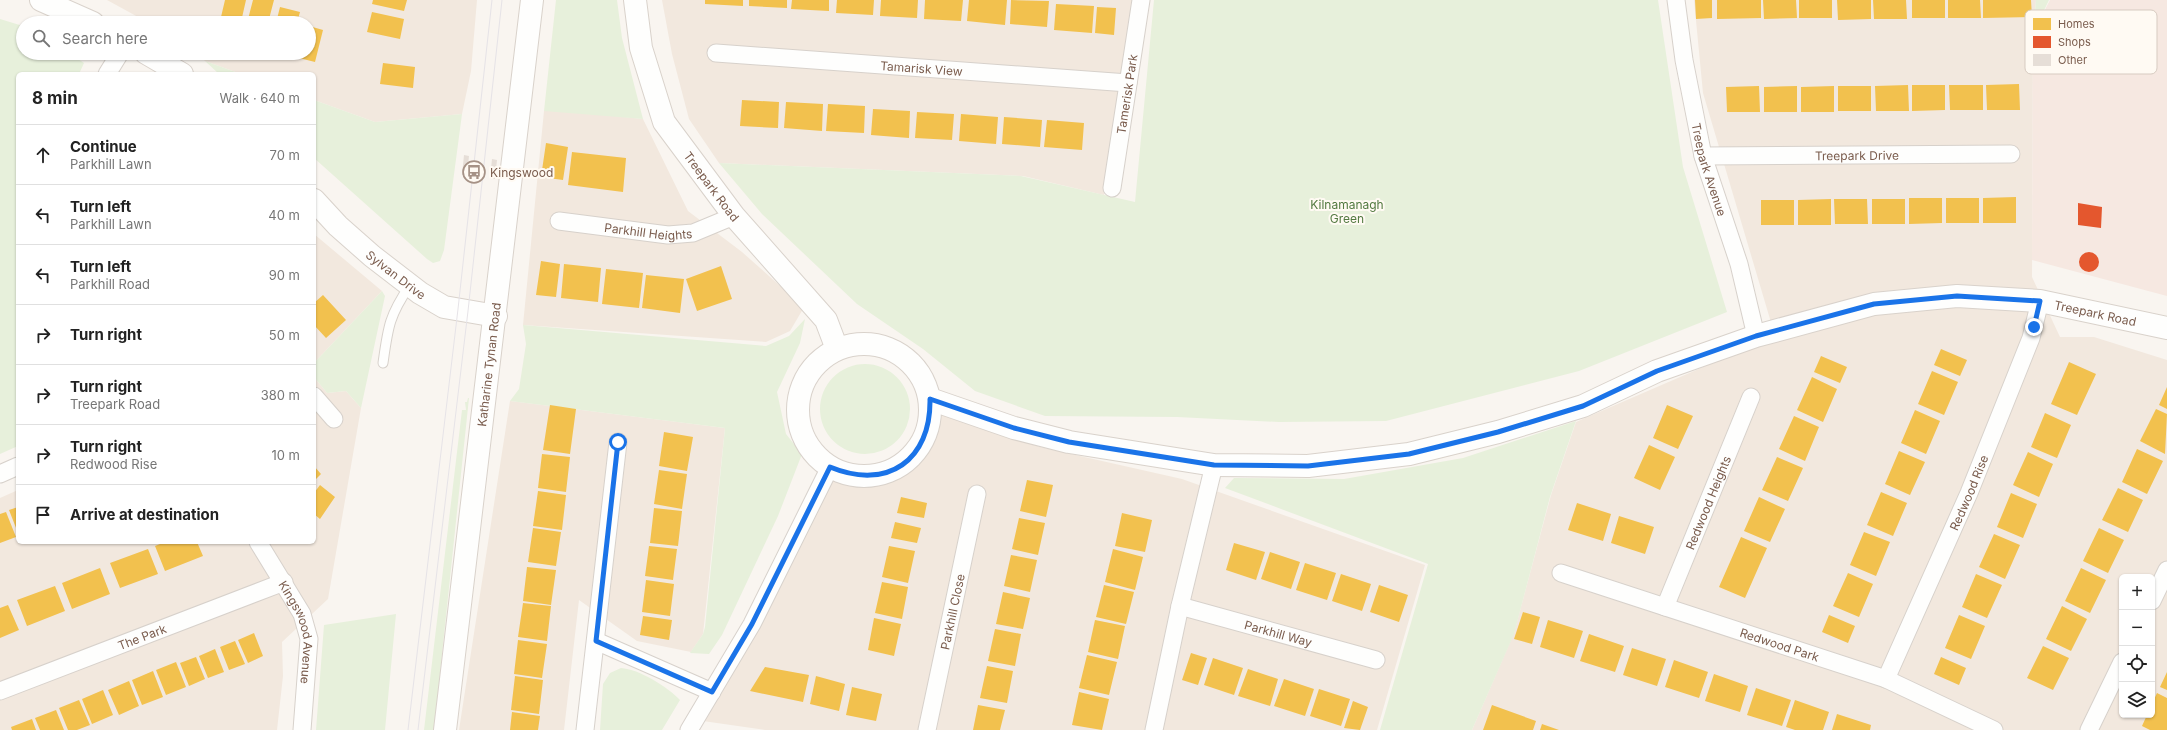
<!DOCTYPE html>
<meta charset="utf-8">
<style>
body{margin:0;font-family:Inter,sans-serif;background:#f2f2f2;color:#222}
.controls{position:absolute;right:12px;bottom:12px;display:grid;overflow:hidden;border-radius:6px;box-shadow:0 1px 3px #0004}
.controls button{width:36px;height:36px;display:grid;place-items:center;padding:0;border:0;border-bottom:1px solid #e0e0e0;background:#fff;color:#222;font:20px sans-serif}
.stop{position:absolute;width:12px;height:12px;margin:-9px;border:3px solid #1a73e8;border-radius:50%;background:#fff}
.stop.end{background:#1a73e8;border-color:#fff;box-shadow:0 1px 4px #0008}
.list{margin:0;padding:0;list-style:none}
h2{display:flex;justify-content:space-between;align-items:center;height:52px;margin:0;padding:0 16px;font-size:17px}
h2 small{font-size:13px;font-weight:400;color:#767676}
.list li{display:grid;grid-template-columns:26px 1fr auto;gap:12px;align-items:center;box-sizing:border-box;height:60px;padding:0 16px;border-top:1px solid #e0e0e0}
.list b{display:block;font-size:15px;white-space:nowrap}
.list p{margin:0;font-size:13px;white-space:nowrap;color:#767676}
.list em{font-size:13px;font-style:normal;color:#767676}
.icon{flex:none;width:22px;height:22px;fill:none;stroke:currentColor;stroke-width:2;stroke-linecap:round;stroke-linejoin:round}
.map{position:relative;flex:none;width:2167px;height:730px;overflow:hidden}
.search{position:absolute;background:#fff;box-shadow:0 1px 3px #0004;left:16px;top:16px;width:300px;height:44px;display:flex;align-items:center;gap:10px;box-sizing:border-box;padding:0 14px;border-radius:22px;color:#767676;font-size:15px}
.panel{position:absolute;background:#fff;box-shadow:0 1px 3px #0004;left:16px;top:72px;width:300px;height:472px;border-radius:6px}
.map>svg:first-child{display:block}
.residential{fill:#f2e8de;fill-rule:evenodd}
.commercial{fill:#f6e8e1}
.green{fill:#e7f0db}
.homes{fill:#f2c14e}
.shops{fill:#e4572e}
.building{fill:#e6ded7}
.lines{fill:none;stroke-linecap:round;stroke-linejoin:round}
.lane-casing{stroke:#d7d1cb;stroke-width:11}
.street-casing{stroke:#d7d1cb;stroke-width:19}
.secondary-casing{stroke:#d9d2cb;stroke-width:24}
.lane{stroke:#fefefd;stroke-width:9}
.street{stroke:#fefefd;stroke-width:17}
.secondary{stroke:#fefefd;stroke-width:22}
.tram{stroke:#e6e3e7;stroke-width:1}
.route{stroke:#1a73e8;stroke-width:5}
.labels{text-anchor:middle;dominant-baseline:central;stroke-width:4;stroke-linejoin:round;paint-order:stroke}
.street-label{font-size:12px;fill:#7a5c4d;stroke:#fffaf3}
.poi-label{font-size:12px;fill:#7a5c4d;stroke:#fffaf3;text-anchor:start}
.park-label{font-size:12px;fill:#537a41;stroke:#fffaf3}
.key{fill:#fffaf3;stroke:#d7cbc1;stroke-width:1}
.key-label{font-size:11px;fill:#7a5c4d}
</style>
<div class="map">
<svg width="2167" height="730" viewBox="0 0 2167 730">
<rect width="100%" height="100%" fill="#f9f5f0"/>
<path class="residential" d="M107 0H477L471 71 462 114 375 122 314 100V74H241L205 61 196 53H309V23H149Z
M662 0H1135L1104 195 1023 176 719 163 689 119 672 54Z
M1694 0H2036L2033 33 2032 277 2060 337H2094L2167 360V730H1472L1514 633 1551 495 1576 422 1775 336 1703 93ZM2122 577H2152V715H2122Z
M549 109 643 119 688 211 742 252 788 293 803 309 790 331 766 342 523 325 544 111Z
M314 234 382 291 314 363Z
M314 377 327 393 346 391 361 408 328 599 282 642 283 676 277 730H0V498L18 490V542H314Z
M510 401 725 428 703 634 691 652 637 641 579 600 564 730H459Z
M932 410 1040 447 1182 479 1425 565 1377 730H765L689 719 746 621 826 463 862 470 894 463 920 441Z"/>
<path class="commercial" d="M2050 0H2167V296L2032 260 2033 33Z"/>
<path class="green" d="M556 0H617L622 38 643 119 544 111Z
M1154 0H1658L1683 167 1727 312 1579 371 1386 421 1279 422 1177 417 1045 416 975 391 923 349 857 304 762 214 719 163 1021 176 1135 202Z
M2036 0H2049L2033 33Z
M0 19 23 26V53H69L84 63 79 74H18V446L0 454Z
M205 61 241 74H219Z
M314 100 375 122 462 114 444 250 440 261 433 263 427 259 314 158Z
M382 291 385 296 361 408 346 391 327 393 314 377V363Z
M805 319 800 343 777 392 786 434 802 454 778 516 722 635 709 654 690 653 703 634 705 627 725 428 510 401 519 389 526 344 523 325 766 346 789 336Z
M820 409a45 45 0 1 1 90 0a45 45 0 1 1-90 0Z
M468 398H469L434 730H424L462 410H466L465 402H467Z
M1576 421 1550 497 1514 634 1472 730H1380L1428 564 1225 488 1234 478 1344 479 1463 458Z
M396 614 385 730H316L324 625Z
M621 668C639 669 668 687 680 700L662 730H600L603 684 610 673Z"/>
<path class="homes" d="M225 0H246L241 22 221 17Z
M253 0H274L268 23H247Z
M373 0H407L404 11 372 4Z
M705 0H743V6L705 4Z
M749 0H787V8L749 6Z
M792 0H829V11L791 9Z
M837 0H874L873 15 836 13Z
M881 0H918L917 18 880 16Z
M925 0H963L961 21 924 19Z
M969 0H1007L1005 25 967 21Z
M1011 0 1049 1 1047 27 1010 24Z
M1695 0H1712V18L1696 19Z
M1717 0H1761V18L1717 19Z
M1763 0H1796L1797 18 1764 19Z
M1799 0H1832V18H1799Z
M1837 0H1871V19L1838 20Z
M1873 0H1906L1907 19H1874Z
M1912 0H1945V18H1912Z
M1948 0H1980L1981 18H1948Z
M1983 0H2031L2032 17 1983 18Z
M1056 4 1094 6 1092 33 1054 30Z
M280 7 300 12 297 23H276Z
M1097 7 1116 8 1114 35 1095 33Z
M372 12 404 19 400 39 367 32Z
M309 26 323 30 315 62 295 57 296 53H309Z
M383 63 415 67 413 88 380 84Z
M2019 84 2020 110H1987L1986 85Z
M1908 85 1909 111H1876L1875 86Z
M1912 85H1945V110L1912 111Z
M1949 85H1983V110H1950Z
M1759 86 1760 112H1727L1726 87Z
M1797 86V112H1764V87Z
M1834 86V112H1801V87Z
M1838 86H1871V111H1838Z
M742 100 779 102 778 128 740 126Z
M786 102 823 104 822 131 784 128Z
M828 104 865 106 864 133 826 131Z
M873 109 910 111 909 138 871 135Z
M917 112 954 114 952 140 915 138Z
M961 114 998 117 996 144 959 141Z
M1004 117 1042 120 1040 147 1002 144Z
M1047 120 1084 123 1082 150 1044 147Z
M546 143 568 147 563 180 541 177Z
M572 152 626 158 623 192 568 185Z
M2016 197V223H1983V198Z
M1909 198H1942V223L1909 224Z
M1946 198H1979V223H1946Z
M1831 199V225H1798V200Z
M1834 199H1867L1868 224H1835Z
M1872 199H1905V224H1872Z
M1761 200H1794V225H1761Z
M541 261 560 264 556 297 536 295Z
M564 264 601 268 598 302 561 298Z
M721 266 732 299 697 311 686 279Z
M606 269 643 273 639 308 602 304Z
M646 275 684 279 680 313 642 308Z
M323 295 346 320 326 338 314 325V303Z
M1941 349 1967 360 1960 376 1934 365Z
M1821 356 1847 367 1840 383 1814 372Z
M2069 362 2096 374 2077 415 2051 404Z
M1932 371 1958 382 1944 415 1918 404Z
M1812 377 1837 389 1823 422 1797 410Z
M2167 387V409L2159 405Z
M550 405 576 409 570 454 543 450Z
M1667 405 1693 416 1678 449 1653 438Z
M2156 409 2167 414 2165 454 2140 441Z
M1915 410 1940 421 1926 454 1901 443Z
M2045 413 2071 425 2057 458 2031 447Z
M1794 416 1819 427 1805 461 1779 449Z
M664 432 693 437 687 471 659 466Z
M1649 445 1675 457 1660 490 1634 478Z
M2137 449 2163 461 2147 494 2122 482Z
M1899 451 1925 462 1910 495 1885 484Z
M2028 452 2053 464 2039 497 2013 485Z
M542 454 570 457 566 492 538 488Z
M1777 457 1803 468 1788 501 1762 490Z
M314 466 321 474 314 481Z
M659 470 687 474 682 509 654 504Z
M1027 480 1053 485 1046 517 1020 511Z
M320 485 335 497 320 519 314 514V493Z
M2118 488 2143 500 2128 532 2102 520Z
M538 491 566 495 562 530 533 526Z
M1881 492 1907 503 1893 536 1867 525Z
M2011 493 2037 504 2023 538 1997 527Z
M901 497 927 503 924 518 897 513Z
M1759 497 1785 509 1770 542 1744 531Z
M1577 503 1611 514 1603 541 1568 530Z
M18 507V533L9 510Z
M654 508 682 511 678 546 650 543Z
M6 512 16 537 0 543V514Z
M1122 513 1152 520 1145 552 1115 546Z
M1619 516 1654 527 1645 554 1611 543Z
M1019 518 1045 523 1038 555 1012 549Z
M895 522 921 528 917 543 891 538Z
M533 528 561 532 556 566 528 562Z
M2099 528 2124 540 2108 573 2083 561Z
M1864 532 1890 542 1876 576 1850 565Z
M1994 534 2020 545 2005 579 1979 567Z
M1741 537 1767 548 1745 598 1719 587Z
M165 542H197L203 556 165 571 155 546Z
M1234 543 1265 552 1256 580 1226 570Z
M649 546 677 549 673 580 645 576Z
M889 546 915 551 908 583 882 577Z
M148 549 158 574 120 588 110 563Z
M1113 549 1143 557 1135 590 1105 582Z
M1270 552 1300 562 1291 589 1261 579Z
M1011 555 1037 560 1030 592 1004 586Z
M1305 563 1336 573 1327 600 1296 590Z
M527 567 556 570 551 605 523 601Z
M100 568 110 594 72 609 62 583Z
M2081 568 2106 580 2090 613 2065 601Z
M1848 573 1873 584 1859 617 1833 606Z
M1341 574 1371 584 1362 611 1332 601Z
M1976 574 2002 585 1987 618 1962 607Z
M646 580 674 584 670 616 642 612Z
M882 582 908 587 902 619 875 613Z
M1104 585 1134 592 1126 624 1096 617Z
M1379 585 1408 595 1399 622 1370 612Z
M55 586 65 611 27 626 17 600Z
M1003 592 1030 598 1023 629 996 624Z
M523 603 551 606 547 641 518 637Z
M8 605 19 630 0 638V608Z
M2062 606 2087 619 2071 651 2046 639Z
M1523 612 1540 617 1532 644 1514 639Z
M1829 615 1855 626 1848 643 1822 632Z
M1959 615 1985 626 1971 659 1945 648Z
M643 616 672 620 669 640 640 635Z
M874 618 901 624 894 656 868 650Z
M1095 620 1125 626 1118 659 1088 652Z
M1548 620 1583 631 1574 658 1540 647Z
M995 629 1021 634 1015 666 988 661Z
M254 633 263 656 248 663 238 640Z
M1589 634 1624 646 1615 672 1580 661Z
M518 640 547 644 542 678 514 674Z
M235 641 245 664 229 670 220 647Z
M2043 646 2069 658 2053 690 2027 678Z
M1632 648 1666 659 1657 686 1623 675Z
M215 649 224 672 208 678 199 656Z
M1191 653 1207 658 1198 685 1182 680Z
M1087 655 1117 662 1109 695 1079 688Z
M196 657 205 679 189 686 180 663Z
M1941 657 1966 668 1959 685 1934 674Z
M1213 658 1243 668 1234 695 1204 685Z
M1674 660 1708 672 1699 698 1665 687Z
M176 662 186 687 166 695 156 670Z
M987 666 1013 671 1007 703 980 698Z
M765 667 809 675 803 702 750 691Z
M1248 669 1278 679 1270 706 1238 696Z
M153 671 163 697 142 705 132 680Z
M2167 672V690L2160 687Z
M1714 674 1748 686 1740 712 1705 701Z
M515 676 543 680 539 714 511 710Z
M816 676 845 684 839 711 810 704Z
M1284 679 1314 689 1305 716 1274 706Z
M129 681 139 706 119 715 108 690Z
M852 687 882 694 876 721 846 715Z
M1756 688 1791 700 1782 726 1747 715Z
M1319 689 1350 699 1341 726 1310 716Z
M103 690 113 715 92 724 82 699Z
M1079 692 1109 699 1102 730 1072 725Z
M2157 693 2167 698V730H2150L2142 726 2147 715H2152V704Z
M79 700 90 725 77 730H68L59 708Z
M1795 700 1829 712 1823 730H1795L1786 727Z
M1353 701 1368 707 1360 730 1344 728Z
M978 705 1005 710 1000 730H973Z
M1492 705 1536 721 1533 730H1483Z
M56 710 64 730H40L35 718Z
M512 712 540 716 538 730H510Z
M1837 714 1871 725 1870 730H1832Z
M32 719 36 730H12L11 727Z
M1542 724 1559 730H1540Z"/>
<path class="shops" d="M2078 203 2102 207 2101 228 2078 225Z
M2079 262a10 10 0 1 1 20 0a10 10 0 1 1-20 0Z"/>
<path class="building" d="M464 155 469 156 467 175H462Z
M492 159 497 160 495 179H490Z"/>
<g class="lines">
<g class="lane-casing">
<path id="lane" d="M383 363C388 327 389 316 410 285"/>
</g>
<g class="street-casing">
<g id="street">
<path id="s1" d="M1676 0 1684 60 1703 156 1739 264 1756 336"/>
<path id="s2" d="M716 53 1128 83"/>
<path d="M107 74 120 53"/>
<path id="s3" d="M1703 156 2011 154"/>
<path id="s4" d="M1112 188 1141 0"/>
<path id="s5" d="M559 221 668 235 693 233 734 216"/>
<path d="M314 396 334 419"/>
<path d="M0 474 18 466"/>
<path id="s6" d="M258 542 302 614 309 639 302 730"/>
<path id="s7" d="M1561 573 1886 679 1994 730"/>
<path d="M2152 601 2167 570"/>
<path id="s8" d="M1180 606 1376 660"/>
<path id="s9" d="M1665 607 1751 397"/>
<path d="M596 641 712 692"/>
<path id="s10" d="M1886 679 1969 493 2031 338 2040 301"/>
<path id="s11" d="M0 691 284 582"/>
<path d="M585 730 618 442"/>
<path d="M689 730 752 624 830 467"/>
<path id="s12" d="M927 730 977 494"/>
<path d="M1154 730 1180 606 1214 465"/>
<path d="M2089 730 2122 662"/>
</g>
</g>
<g class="secondary-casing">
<g id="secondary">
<path d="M41 0 93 23"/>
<path id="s13" d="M635 0 641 48 664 122 734 216 826 320 837 349"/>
<path d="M146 53 182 74"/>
<path id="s14" d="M314 200 338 226 372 256 420 293 444 307 496 316"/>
<circle cx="864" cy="410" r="66"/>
<path id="s15" d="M930 399 1014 428 1069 442 1214 465 1308 466 1409 454 1498 432 1583 406 1657 371 1756 336 1874 304 1957 296 2040 301 2167 328"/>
<path id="s16" d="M445 730 532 0"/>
</g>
</g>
<use href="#lane" class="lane"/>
<use href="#street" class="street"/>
<use href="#secondary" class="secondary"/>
<path class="tram" d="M408 730 458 309 492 0
M418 730 468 311 502 0"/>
</g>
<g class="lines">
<path class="route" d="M618 442 596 641 712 692 752 624 830 467C888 491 931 460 930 399L1014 428 1069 442 1214 465 1308 466 1409 454 1498 432 1583 406 1657 371 1756 336 1874 304 1957 296 2040 301 2034 327"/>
</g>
<defs>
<g id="bus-ring" transform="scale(1.15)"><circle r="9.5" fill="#fffaf3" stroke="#a69286" stroke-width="1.5"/><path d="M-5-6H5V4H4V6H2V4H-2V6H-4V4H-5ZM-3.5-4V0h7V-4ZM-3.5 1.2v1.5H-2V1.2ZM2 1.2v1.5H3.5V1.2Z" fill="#a69286"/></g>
</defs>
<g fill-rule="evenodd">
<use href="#bus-ring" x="474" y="172"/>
</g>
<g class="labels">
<g class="street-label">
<text stroke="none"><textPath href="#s2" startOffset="206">Tamarisk View</textPath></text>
<text stroke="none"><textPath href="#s4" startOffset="95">Tamerisk Park</textPath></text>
<text stroke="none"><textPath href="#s3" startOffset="154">Treepark Drive</textPath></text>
<text stroke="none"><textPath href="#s1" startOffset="173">Treepark Avenue</textPath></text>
<text stroke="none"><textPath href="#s13" startOffset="206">Treepark Road</textPath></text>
<text stroke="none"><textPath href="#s5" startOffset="90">Parkhill Heights</textPath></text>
<text stroke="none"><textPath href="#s14" startOffset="111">Sylvan Drive</textPath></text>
<text stroke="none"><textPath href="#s15" startOffset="1201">Treepark Road</textPath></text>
<text stroke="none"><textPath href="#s16" startOffset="368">Katharine Tynan Road</textPath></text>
<text stroke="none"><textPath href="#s10" startOffset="204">Redwood Rise</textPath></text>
<text stroke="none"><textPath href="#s9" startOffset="113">Redwood Heights</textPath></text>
<text stroke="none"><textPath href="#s12" startOffset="121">Parkhill Close</textPath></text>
<text stroke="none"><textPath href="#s6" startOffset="101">Kingswood Avenue</textPath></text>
<text stroke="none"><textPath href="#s8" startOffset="102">Parkhill Way</textPath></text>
<text stroke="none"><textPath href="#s11" startOffset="152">The Park</textPath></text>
<text stroke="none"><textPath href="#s7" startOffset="230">Redwood Park</textPath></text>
</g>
<g class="poi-label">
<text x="490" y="172">Kingswood</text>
</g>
<g class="park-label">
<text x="1347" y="204">Kilnamanagh<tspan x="1347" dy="14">Green</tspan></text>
</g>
</g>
<rect x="2025" y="10" width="132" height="64" rx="6" class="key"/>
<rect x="2033" y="18" width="18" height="12" fill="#f2c14e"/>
<rect x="2033" y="36" width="18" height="12" fill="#e4572e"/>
<rect x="2033" y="54" width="18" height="12" fill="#e6ded7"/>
<g class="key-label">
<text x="2058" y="28">Homes</text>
<text x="2058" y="46">Shops</text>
<text x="2058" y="64">Other</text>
</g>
</svg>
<div class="controls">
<button>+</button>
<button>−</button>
<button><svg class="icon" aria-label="locate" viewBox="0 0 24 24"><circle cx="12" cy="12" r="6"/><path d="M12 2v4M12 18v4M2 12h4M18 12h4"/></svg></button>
<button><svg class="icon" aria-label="layers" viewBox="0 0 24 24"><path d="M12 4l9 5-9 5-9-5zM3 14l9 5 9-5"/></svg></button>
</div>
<div class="stop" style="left:618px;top:442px"></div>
<div class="stop end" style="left:2034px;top:327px"></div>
<div class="search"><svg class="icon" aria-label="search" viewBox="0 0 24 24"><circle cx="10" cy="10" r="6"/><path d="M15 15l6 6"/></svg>Search here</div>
<section class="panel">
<h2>8 min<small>Walk · 640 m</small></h2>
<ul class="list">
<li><svg class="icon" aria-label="ahead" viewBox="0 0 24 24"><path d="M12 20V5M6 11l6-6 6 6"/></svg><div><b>Continue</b><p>Parkhill Lawn</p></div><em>70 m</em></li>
<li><svg class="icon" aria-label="left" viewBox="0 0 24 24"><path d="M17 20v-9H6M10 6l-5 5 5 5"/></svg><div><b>Turn left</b><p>Parkhill Lawn</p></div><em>40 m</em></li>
<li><svg class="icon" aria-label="left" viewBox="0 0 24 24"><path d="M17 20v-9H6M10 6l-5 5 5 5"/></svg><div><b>Turn left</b><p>Parkhill Road</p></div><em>90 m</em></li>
<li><svg class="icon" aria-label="right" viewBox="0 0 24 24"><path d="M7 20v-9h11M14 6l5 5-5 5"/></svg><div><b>Turn right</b></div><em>50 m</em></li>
<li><svg class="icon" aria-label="right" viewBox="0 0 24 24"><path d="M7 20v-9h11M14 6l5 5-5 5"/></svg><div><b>Turn right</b><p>Treepark Road</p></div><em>380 m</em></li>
<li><svg class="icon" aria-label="right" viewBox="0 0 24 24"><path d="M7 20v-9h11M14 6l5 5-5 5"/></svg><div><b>Turn right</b><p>Redwood Rise</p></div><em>10 m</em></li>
<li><svg class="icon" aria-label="arrive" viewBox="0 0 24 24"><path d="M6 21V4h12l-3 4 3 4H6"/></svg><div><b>Arrive at destination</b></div></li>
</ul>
</section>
</div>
